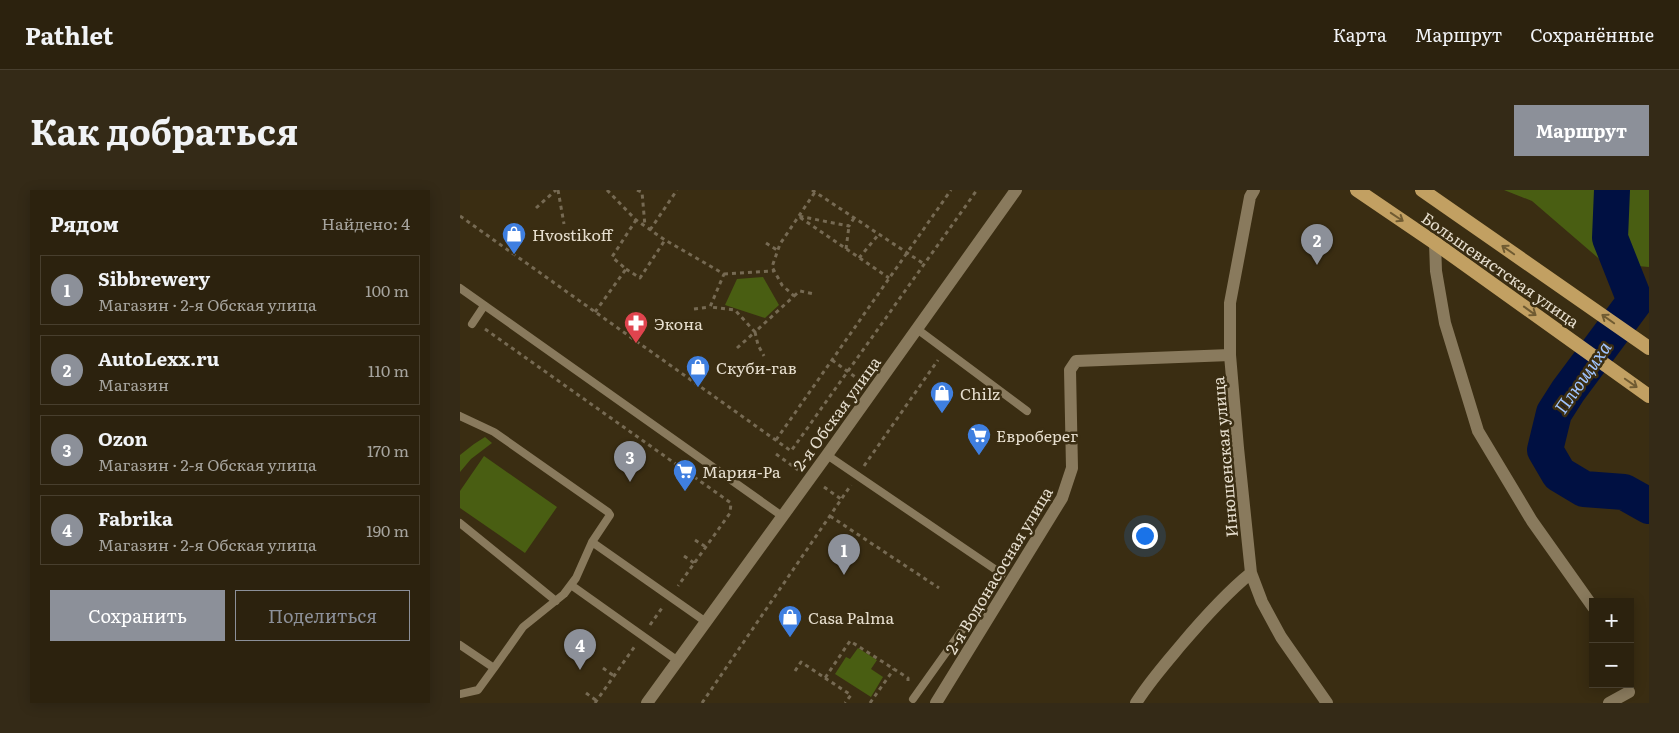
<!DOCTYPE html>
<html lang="ru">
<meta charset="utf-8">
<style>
body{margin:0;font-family:Literata,serif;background:#342a17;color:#f1f3f6}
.controls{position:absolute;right:15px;bottom:15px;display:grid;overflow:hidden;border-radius:0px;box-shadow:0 2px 12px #0003}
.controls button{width:45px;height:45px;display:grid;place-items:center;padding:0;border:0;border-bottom:1px solid #483f2e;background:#2c220e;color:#f1f3f6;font:25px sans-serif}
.you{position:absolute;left:684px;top:345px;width:18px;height:18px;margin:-12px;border:4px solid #fff;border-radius:50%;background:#1a73e8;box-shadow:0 0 0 8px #1a73e833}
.badge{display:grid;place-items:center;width:32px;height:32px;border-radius:50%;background:#8c9099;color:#fff;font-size:16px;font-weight:700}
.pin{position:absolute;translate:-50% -41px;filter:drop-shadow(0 1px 2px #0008)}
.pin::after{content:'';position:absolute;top:26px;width:18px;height:15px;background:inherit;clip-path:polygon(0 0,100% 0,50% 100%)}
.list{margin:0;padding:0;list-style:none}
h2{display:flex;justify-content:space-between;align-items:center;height:65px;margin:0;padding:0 20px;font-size:21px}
h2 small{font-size:16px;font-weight:400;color:#a6a49e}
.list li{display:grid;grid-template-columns:32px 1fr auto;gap:15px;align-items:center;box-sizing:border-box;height:70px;margin:0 10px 10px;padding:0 10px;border:1px solid #483f2e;border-radius:0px}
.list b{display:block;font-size:19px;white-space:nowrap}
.list p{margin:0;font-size:16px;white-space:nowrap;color:#a6a49e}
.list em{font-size:16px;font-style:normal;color:#a6a49e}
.actions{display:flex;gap:10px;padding:15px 20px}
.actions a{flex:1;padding:11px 0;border:1px solid #8c9099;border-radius:0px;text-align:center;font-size:18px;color:#8c9099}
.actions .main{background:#8c9099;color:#fff}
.map{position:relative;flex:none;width:1189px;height:513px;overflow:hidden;border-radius:0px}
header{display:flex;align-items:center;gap:30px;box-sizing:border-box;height:70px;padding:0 25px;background:#2c220e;border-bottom:1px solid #483f2e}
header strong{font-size:24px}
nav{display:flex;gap:28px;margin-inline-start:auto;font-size:18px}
.intro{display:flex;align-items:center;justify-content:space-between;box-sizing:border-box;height:120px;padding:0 30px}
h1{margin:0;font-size:35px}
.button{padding:12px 22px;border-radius:0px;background:#8c9099;color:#fff;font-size:18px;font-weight:700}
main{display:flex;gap:30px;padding:0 30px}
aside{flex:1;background:#2c220e;border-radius:0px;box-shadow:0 2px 12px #0003}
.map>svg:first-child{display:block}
.green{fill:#495e12}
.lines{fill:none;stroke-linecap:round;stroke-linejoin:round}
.river{stroke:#001042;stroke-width:36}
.path{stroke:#766a53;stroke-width:3;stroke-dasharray:4 4;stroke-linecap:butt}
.service{stroke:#897a5d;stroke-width:8}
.minor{stroke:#897a5d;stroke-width:12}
.trunk{stroke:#c2a062;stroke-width:14}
.oneway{stroke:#705b32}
.labels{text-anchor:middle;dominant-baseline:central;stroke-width:5;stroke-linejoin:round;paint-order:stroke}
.poi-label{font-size:16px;fill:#e6dece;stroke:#3a2d12;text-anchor:start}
.street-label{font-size:16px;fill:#e6dece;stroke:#3a2d12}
.water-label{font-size:18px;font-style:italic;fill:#a0c4ff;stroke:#3a2d12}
</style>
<header>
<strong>Pathlet</strong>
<nav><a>Карта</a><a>Маршрут</a><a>Сохранённые</a></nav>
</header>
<div class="intro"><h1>Как добраться</h1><a class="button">Маршрут</a></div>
<main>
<aside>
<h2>Рядом<small>Найдено: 4</small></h2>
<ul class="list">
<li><span class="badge">1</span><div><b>Sibbrewery</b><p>Магазин · 2-я Обская улица</p></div><em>100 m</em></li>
<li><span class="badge">2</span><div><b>AutoLexx.ru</b><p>Магазин</p></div><em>110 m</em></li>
<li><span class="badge">3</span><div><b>Ozon</b><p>Магазин · 2-я Обская улица</p></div><em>170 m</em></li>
<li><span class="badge">4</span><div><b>Fabrika</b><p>Магазин · 2-я Обская улица</p></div><em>190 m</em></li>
</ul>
<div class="actions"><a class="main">Сохранить</a><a>Поделиться</a></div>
</aside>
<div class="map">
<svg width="1189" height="513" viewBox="0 0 1189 513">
<rect width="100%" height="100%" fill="#3a2d12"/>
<path class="green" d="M1044 0H1189V77L1144 73 1072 11Z
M303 87 319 115 305 128 265 115 277 89Z
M25 247 32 253 11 269 0 282V265L14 254Z
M24 266 97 317 65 363 0 318V301Z
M398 458 417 470 411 479 423 487 411 507 375 484 386 467 390 469Z"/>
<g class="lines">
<path class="river" d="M1152 0 1150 48 1175 111 1108 201 1094 223 1085 260 1099 284 1124 299 1164 302 1189 316"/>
<path class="path" d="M98 0 104 34
M147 0 176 30 205 50 264 84 250 117 275 120 295 142 334 106 322 95 312 77 320 54 355 2
M177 0 182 2 185 36
M352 0 464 74
M76 18 96 0
M0 26 331 261 517 0
M394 28 389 36 338 26 429 88
M190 40 217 0
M306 53 317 60
M386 59 389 36
M399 68 419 44
M166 79 180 88 205 50
M264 84 314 81
M334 106 340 101 354 104
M234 119 250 117
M135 122 166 79 152 67 176 30
M25 139 271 313 270 323 218 396
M277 158 295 142 298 155 304 166
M372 170 402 192
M316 250 491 0
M316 264 338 280
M404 276 478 170
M364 297 381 309
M370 326 479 398
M235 350 246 357
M224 366 234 373
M190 435 202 418
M143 478 154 486
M335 481 341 472 365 488 390 451 448 488V493
M365 488 391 505 385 513
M126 503 137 511
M135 513 175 456
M242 513 391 295
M410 513 434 479"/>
<path class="service" d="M0 98 322 326
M12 134 24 116
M457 139 567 221
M0 226 34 242 148 322 150 325 132 352 116 388 104 404 63 437 34 478 0 455
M367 265 542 384 453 509
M0 333 96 411
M132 352 246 432
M111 395 218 471
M0 504 18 500 34 478"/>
<path class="minor" d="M794 0 790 7 770 113V165L778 258 791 383 802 412 821 447 867 513
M975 53 976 81 985 133 1018 241 1072 331 1133 417
M187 513 367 265 556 0
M476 513 602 308 612 278 610 180 616 171 770 165
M676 513C689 492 705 474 721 455 743 429 765 404 791 383
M1149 513 1169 502"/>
<path class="trunk" d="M897 0 975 53 1189 206
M962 0 1189 158"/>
</g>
<defs><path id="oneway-shaft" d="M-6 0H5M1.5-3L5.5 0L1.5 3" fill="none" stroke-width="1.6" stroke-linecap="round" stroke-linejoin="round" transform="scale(1.25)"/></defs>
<g class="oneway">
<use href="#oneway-shaft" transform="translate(937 27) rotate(34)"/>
<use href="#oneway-shaft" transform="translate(1048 60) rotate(-145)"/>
<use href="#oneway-shaft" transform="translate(1070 121) rotate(36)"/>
<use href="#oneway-shaft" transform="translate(1148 129) rotate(-145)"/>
<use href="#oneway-shaft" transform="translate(1171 193) rotate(35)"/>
</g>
<defs>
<g id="shop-pin" transform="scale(1.25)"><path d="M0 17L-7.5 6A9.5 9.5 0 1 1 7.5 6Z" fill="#3f7fe0" stroke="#3a2d12"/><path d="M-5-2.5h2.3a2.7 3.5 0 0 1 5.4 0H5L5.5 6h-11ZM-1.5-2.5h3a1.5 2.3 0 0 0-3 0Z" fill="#fff"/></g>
<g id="pharmacy-pin" transform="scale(1.25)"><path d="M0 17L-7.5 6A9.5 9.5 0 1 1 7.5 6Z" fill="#e0444e" stroke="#3a2d12"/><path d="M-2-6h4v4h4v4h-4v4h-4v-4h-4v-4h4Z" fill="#fff"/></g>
<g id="supermarket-pin" transform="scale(1.25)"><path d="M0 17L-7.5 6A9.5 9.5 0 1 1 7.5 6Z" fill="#3f7fe0" stroke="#3a2d12"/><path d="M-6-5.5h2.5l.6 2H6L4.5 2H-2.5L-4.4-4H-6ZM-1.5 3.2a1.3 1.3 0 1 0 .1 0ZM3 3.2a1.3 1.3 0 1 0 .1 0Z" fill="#fff"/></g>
</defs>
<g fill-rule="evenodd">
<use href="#shop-pin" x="54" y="44"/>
<use href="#pharmacy-pin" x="176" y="133"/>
<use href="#shop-pin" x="238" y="177"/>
<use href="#shop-pin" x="482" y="203"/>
<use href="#supermarket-pin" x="519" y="245"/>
<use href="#supermarket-pin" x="225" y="281"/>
<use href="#shop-pin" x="330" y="427"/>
</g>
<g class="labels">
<g class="poi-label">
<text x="72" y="44">Hvostikoff</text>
<text x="194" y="133">Экона</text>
<text x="256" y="177">Скуби-гав</text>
<text x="500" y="203">Chilz</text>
<text x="536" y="245">Евроберег</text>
<text x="242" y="281">Мария-Ра</text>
<text x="348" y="427">Casa Palma</text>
</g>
<g class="street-label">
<text transform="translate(1041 79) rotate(35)">Большевистская улица</text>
<text transform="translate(376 223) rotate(-54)">2-я Обская улица</text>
<text transform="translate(764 267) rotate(-95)">Инюшенская улица</text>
<text transform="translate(538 380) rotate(-59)">2-я Водонасосная улица</text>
</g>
<g class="water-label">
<text transform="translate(1122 187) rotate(-55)">Плющиха</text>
</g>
</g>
</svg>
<div class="controls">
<button>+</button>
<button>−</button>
</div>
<div class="you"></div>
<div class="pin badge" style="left:384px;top:385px">1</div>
<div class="pin badge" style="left:857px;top:75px">2</div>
<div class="pin badge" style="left:170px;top:292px">3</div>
<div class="pin badge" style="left:120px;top:480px">4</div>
</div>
</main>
